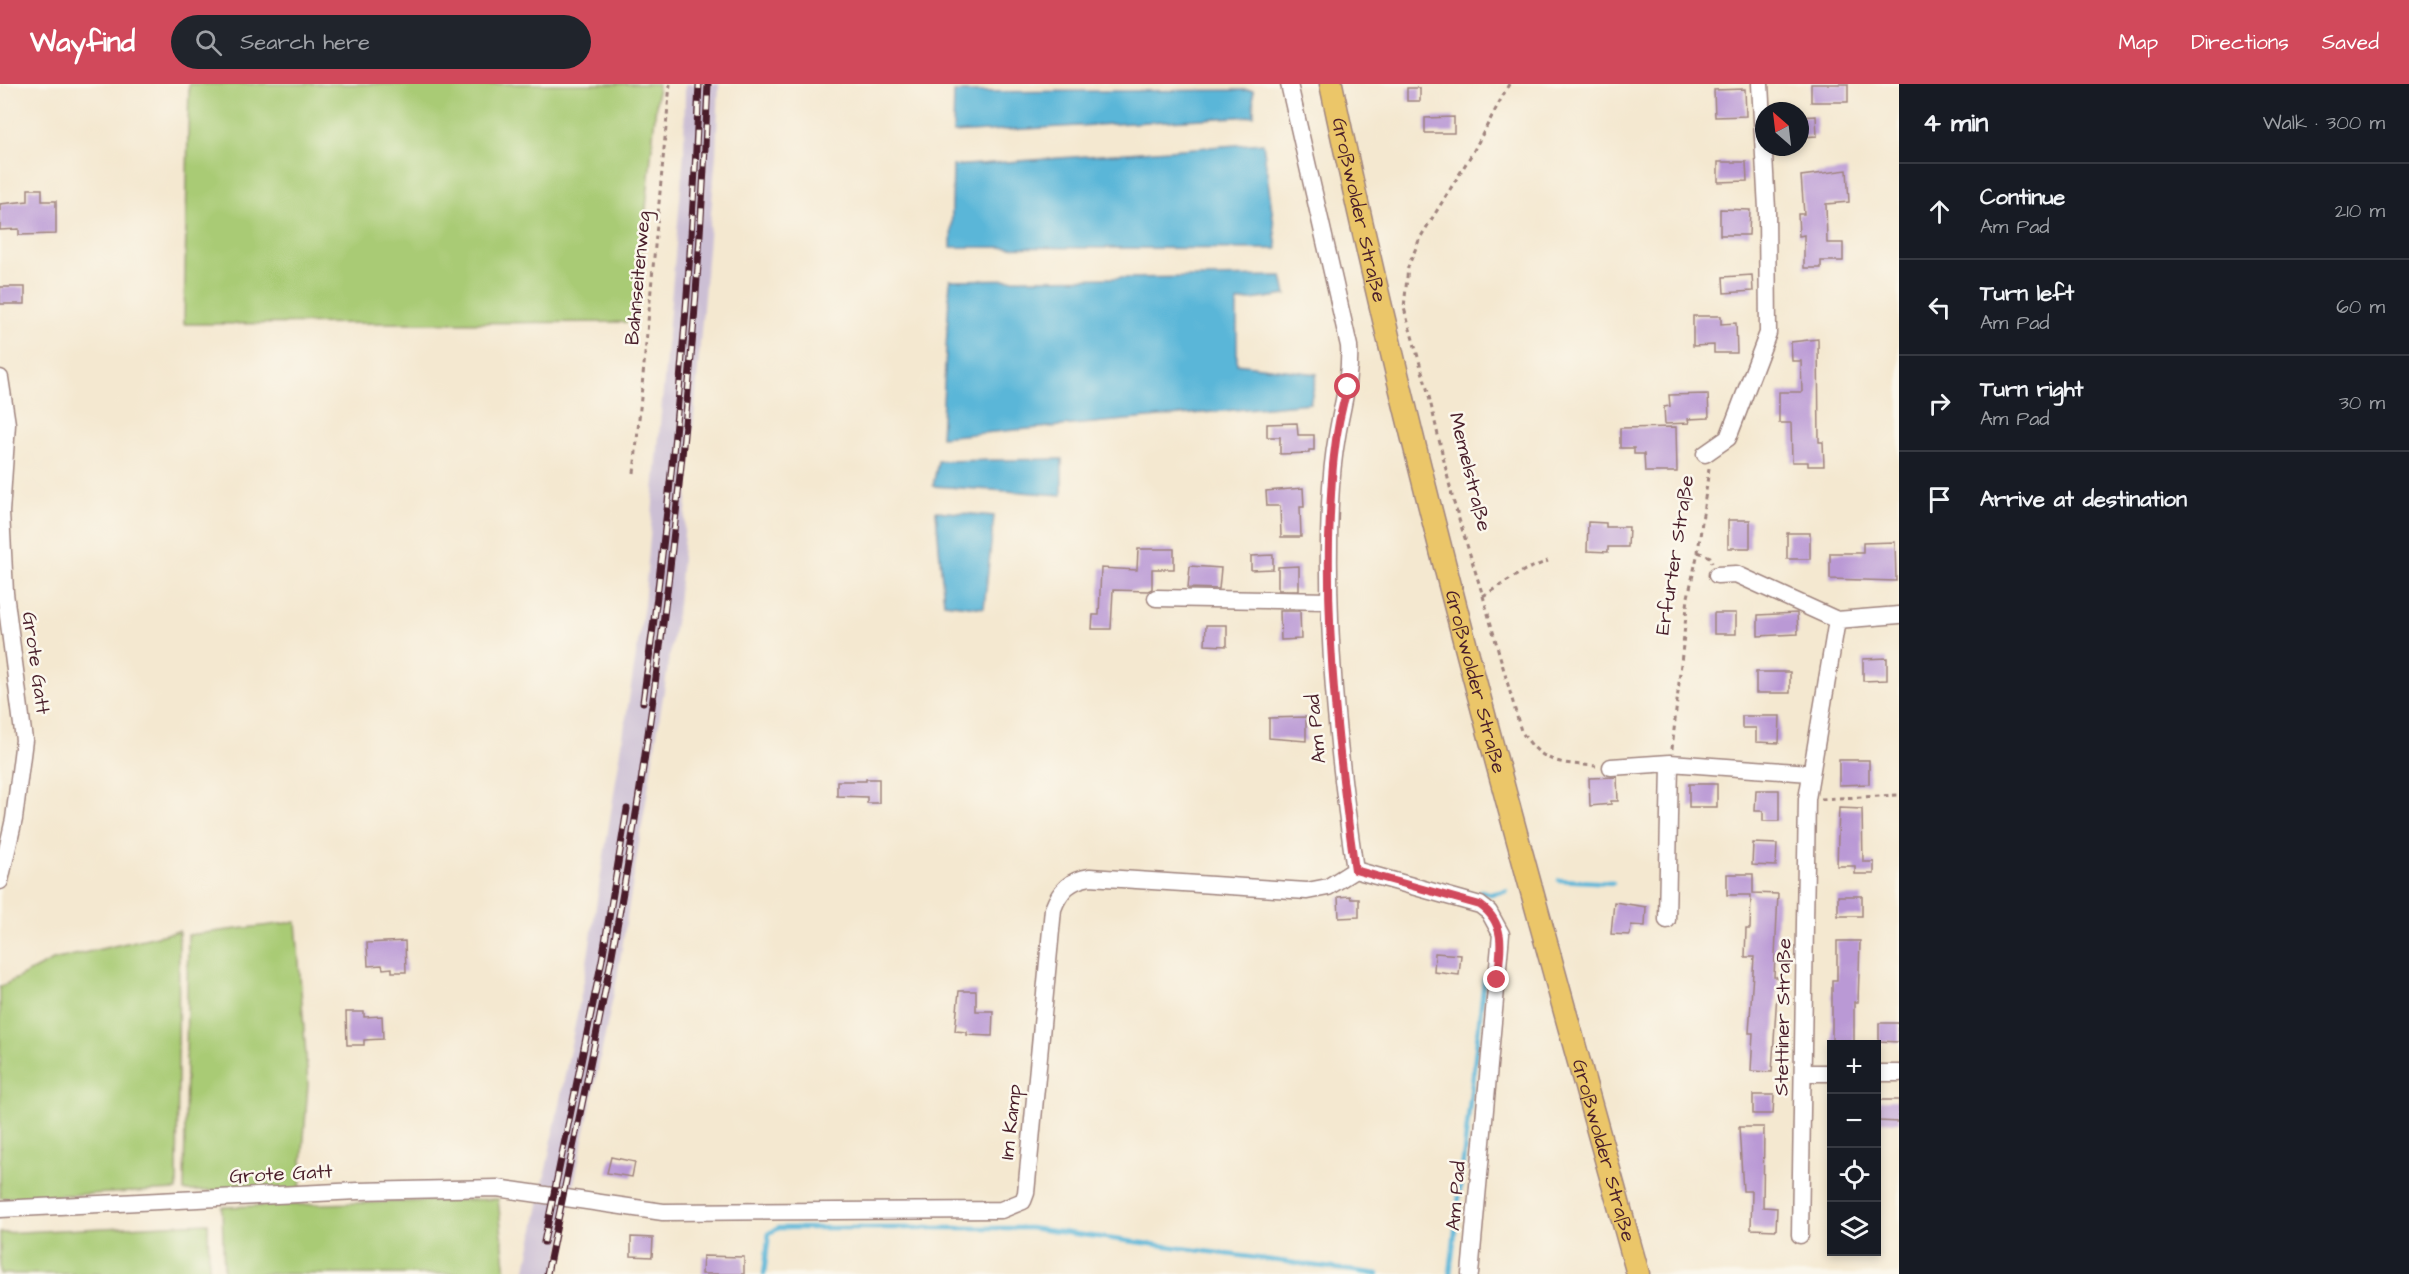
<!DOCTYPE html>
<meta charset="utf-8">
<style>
body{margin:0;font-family:"Architects Daughter",sans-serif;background:#20242c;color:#f1f3f6}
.controls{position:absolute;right:18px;bottom:18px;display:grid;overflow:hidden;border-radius:0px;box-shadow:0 3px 9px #0003}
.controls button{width:54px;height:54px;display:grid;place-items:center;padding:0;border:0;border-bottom:2px solid #363941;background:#171b24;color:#f1f3f6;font:30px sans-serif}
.compass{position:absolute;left:1755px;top:18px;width:54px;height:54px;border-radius:50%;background:#171b24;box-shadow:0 3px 9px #0003;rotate:332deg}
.stop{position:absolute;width:18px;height:18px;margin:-14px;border:4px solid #d1495b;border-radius:50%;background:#fff}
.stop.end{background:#d1495b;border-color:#fff;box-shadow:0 2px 6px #0008}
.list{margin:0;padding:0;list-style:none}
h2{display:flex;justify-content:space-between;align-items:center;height:78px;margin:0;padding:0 24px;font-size:26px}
h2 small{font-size:20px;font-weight:400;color:#9ea1a6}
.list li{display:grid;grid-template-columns:39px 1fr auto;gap:18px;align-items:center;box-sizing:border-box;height:96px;padding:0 24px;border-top:2px solid #363941}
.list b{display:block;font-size:22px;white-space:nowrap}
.list p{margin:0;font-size:20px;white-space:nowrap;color:#9ea1a6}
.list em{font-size:20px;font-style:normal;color:#9ea1a6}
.icon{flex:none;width:33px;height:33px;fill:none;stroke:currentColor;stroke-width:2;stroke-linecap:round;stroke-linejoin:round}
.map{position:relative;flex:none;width:1899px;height:1190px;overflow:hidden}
header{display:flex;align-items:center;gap:36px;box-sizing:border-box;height:84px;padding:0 30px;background:#d1495b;color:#fff}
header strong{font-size:28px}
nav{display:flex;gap:33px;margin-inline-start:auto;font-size:21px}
.search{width:420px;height:54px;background:#20242c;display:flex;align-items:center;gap:15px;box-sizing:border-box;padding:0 21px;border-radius:33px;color:#9ea1a6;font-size:22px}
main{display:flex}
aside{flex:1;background:#171b24}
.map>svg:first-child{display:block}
.industrial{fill:#ccbfd4}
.green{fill:#a9cb74;stroke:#7a7550;stroke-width:1.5}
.water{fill:#5ab6d8;stroke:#526a82;stroke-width:1.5}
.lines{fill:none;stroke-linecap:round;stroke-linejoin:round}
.stream{stroke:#5ab6d8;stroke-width:4.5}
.building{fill:#ba99d5}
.minor-casing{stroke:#9f847e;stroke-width:19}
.major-casing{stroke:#9f847e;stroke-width:25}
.path{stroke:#9f847e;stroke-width:3;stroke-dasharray:4.5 4.5;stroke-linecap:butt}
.minor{stroke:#fff;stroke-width:16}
.major{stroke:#ebc669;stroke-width:22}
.rail-casing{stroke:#4a1f2b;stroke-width:7}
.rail{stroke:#fbf7ec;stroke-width:4.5;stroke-dasharray:14;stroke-linecap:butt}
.route{stroke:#d1495b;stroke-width:8}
.labels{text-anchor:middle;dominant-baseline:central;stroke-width:5;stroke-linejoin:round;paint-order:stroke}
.street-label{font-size:20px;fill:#4a1f2b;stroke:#fbf7ec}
</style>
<header>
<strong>Wayfind</strong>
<div class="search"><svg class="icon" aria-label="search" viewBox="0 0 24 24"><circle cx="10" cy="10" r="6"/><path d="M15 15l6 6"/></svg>Search here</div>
<nav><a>Map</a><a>Directions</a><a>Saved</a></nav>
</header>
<main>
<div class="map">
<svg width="1899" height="1190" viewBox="0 0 1899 1190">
<rect width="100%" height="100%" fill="#fbf7ec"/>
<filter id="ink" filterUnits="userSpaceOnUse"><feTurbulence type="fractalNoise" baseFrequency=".0167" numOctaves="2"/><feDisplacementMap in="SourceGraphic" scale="12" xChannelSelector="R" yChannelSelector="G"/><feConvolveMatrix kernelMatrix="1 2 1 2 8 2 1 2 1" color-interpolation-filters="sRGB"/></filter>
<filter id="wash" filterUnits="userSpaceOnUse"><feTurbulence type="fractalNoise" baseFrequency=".008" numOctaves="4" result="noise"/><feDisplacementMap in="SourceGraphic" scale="24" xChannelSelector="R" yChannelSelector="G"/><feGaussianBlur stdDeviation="1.35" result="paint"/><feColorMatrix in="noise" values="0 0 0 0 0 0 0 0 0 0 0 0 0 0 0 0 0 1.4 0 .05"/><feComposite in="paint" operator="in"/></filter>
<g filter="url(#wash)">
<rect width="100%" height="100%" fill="#f4e8d0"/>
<path class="industrial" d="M685 0H719L716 70 678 521 617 894 555 1190H525L585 891 644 521 684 70Z"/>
<path class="green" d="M189 0H658L635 238 184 240Z
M296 838 308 1000 300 1107H184L188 851Z
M179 847 177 1106 0 1114V903L53 876Z
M498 1115 506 1190H224L222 1123Z
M208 1139 209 1190H0V1149Z"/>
<path class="water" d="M1253 6 1254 32 953 49 954 8Z
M1263 59 1277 165 951 163 953 82Z
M1282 192 1286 211 1237 218V280L1317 290 1310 319 941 353 950 196Z
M1062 375V411L933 402 938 377Z
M936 427 994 432 984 524 944 519Z"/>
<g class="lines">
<path class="stream" d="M1559 796 1613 799
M1481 807 1490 810 1506 807
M764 1190 769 1149 779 1144H1030L1378 1190
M1450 1190 1484 896"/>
</g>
<g id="blocks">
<path class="building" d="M1811 0H1848V18H1811Z
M1407 4H1420V17H1407Z
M1745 5 1746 32 1715 33 1714 6Z
M1816 32 1817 52 1800 53V33Z
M1454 33V49H1425V34Z
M1718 78H1746L1747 97 1718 98Z
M1847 86 1849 118 1826 120 1827 159H1843V177H1821V184H1804V151L1799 152 1798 130H1804L1801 92Z
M28 105H42V117H56V150L19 151V145L0 146V120L28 117Z
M1720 125 1750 126 1749 151H1720Z
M1752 191 1753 207 1724 209 1723 193Z
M0 203H25V220H0Z
M1693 232H1721V240L1736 239 1737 269H1714V261L1693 262Z
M1818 255 1819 358H1823L1824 382H1808V378H1792L1791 339H1779V308H1802L1801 277H1792L1791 258Z
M1708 310 1709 334 1688 335 1689 339 1665 340 1664 323 1670 322 1669 311Z
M1297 339 1298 351H1314V366H1309V369L1280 370V353H1267V340Z
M1676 343 1677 388H1645L1644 370H1634V364H1620V344Z
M1303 404 1304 423H1300L1301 453H1281L1280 422H1267L1266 407Z
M1728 436H1750V464H1728Z
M1588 438 1606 439V443H1629L1628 463H1608V468L1587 467Z
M1787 449H1810V475H1787Z
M1895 458 1896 497 1830 495V469H1863V459Z
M1138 465H1174V485H1152V505L1148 507 1113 506 1111 545H1092L1093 531H1099L1101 484 1137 486Z
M1273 471V485L1251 486V472Z
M1190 482 1221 484 1219 505 1188 504Z
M1299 482V506H1278V483Z
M1280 527H1300L1301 555 1281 556Z
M1714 529H1736V550H1714Z
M1797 529 1798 550 1758 552V531Z
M1206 541H1227V562L1205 561Z
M1887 574V596L1863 597V575Z
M1756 588H1790V609H1756Z
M1742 632H1780L1779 659 1756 658V644H1742Z
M1306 633V657L1269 654V634Z
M1839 676H1869V700L1839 701Z
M1617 693 1618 717H1611V720L1590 722 1589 694Z
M866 695H879V719H867V713L837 712V697H866Z
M1689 700H1717V723H1689Z
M1756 706H1779V737H1763V727H1755Z
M1839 724 1862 725 1863 778H1874V790H1855V782H1837Z
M1753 759 1777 760 1776 782 1752 781Z
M1727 790H1753V809L1778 810 1774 893H1778L1772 988 1751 987 1753 949H1749L1754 873H1745L1746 845H1750L1751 811H1727Z
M1350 812 1351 815H1359V833L1339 834 1338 813Z
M1838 812H1862V832H1838Z
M1614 818 1646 823 1645 842 1631 841 1630 851 1611 850Z
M405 857 406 888H392V884L383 885 382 881 368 882 367 859Z
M1837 857H1860L1858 918H1854V960H1832V896H1837Z
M1435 869 1461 871 1459 891 1434 888Z
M959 907H976V927H993L992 952 967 951V948L955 947Z
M346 928H364V933L382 932 383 955 364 956V961H347Z
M1879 939H1899V958L1879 957Z
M1753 1011H1774L1773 1030H1753Z
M1879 1016H1899V1038L1879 1037Z
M1739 1043H1764L1763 1123 1777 1124 1776 1146 1751 1145 1752 1107H1743Z
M611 1073 635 1078 632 1093 607 1089Z
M631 1153 653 1154 652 1173 631 1172Z
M703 1172 744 1173V1190H702Z"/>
</g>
</g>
<g filter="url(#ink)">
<use href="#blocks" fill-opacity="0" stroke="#9f847e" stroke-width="1.5"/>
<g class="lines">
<g class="minor-casing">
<path id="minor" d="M1289 0 1349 262C1351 294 1342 321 1337 352 1333 374 1331 397 1330 420 1325 544 1337 663 1355 786
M0 294 7 340 1 428 5 509 24 656 14 735 0 797
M1705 370 1728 354 1768 249 1767 125 1760 0
M1717 491 1736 490 1837 536 1899 531
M1156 514 1328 517
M1611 683 1670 679 1810 689
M1355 786 1480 821 1489 828 1501 850 1470 1190
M1667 836 1670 679
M1803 989H1832
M1876 989H1899
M0 1125 358 1107 497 1104 663 1128 1001 1126 1023 1117 1026 1109 1053 825C1060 806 1070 796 1090 793L1307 807 1328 803 1355 786
M1800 1151 1807 715 1837 536"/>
</g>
<g class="major-casing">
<g id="major">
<path id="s1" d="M1331 0C1416 402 1528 795 1638 1190"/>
</g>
</g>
<path class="path" d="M1509 0 1473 68 1420 154 1408 183 1404 224 1428 308 1453 416 1483 512 1521 647C1543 680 1558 679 1596 682
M634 389 670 0
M1698 468 1710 473 1712 479
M1483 512 1525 486 1548 477
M1672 665 1688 513 1698 468 1709 384
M1821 715 1899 711"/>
<use href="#minor" class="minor"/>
<use href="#major" class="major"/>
<g class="rail-casing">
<path id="rail" d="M643 618C672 413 691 207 699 0
M544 1158 602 876 627 725
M547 1190C568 1085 591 981 611 876 664 587 696 294 708 0"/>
</g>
<use href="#rail" class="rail"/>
</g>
</g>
<g class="lines" filter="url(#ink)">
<path class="route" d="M1348 303C1332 352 1331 405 1329 456 1327 567 1339 676 1355 786L1480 821C1507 840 1501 867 1497 896"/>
</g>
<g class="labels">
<g class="street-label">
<text stroke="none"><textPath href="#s1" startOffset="129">Großwolder Straße</textPath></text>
<text transform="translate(638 194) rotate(-85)">Bahnseitenweg</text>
<text transform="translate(1470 388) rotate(76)">Memelstraße</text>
<text transform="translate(1675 471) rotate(-81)">Erfurter Straße</text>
<text transform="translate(36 579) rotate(82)">Grote Gatt</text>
<text stroke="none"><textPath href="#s1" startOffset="615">Großwolder Straße</textPath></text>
<text transform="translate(1316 645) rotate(-96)">Am Pad</text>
<text transform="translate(1783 933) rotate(-89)">Stettiner Straße</text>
<text transform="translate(1011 1038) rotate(-84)">Im Kamp</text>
<text stroke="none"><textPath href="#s1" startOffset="1101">Großwolder Straße</textPath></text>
<text transform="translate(281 1090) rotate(-3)">Grote Gatt</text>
<text transform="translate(1456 1112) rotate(-85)">Am Pad</text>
</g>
</g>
</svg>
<div class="controls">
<button>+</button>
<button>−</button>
<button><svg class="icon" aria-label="locate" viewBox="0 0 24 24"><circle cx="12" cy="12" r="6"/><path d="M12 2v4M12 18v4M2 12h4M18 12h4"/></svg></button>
<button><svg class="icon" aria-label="layers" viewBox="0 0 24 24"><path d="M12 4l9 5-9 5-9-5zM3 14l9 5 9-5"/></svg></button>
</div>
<svg class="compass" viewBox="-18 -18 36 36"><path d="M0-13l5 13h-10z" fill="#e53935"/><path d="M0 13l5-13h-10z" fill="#9ea1a6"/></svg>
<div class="stop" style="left:1348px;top:303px"></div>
<div class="stop end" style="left:1497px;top:896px"></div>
</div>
<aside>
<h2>4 min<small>Walk · 300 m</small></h2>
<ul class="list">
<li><svg class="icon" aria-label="ahead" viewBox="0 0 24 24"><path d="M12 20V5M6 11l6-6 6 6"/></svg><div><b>Continue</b><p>Am Pad</p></div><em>210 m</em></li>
<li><svg class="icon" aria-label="left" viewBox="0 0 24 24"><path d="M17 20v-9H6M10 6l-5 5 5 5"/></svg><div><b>Turn left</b><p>Am Pad</p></div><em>60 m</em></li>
<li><svg class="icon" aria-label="right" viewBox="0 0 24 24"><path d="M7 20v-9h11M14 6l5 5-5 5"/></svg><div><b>Turn right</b><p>Am Pad</p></div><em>30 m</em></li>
<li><svg class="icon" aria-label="arrive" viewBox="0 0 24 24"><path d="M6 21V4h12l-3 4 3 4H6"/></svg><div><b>Arrive at destination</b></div></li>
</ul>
</aside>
</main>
